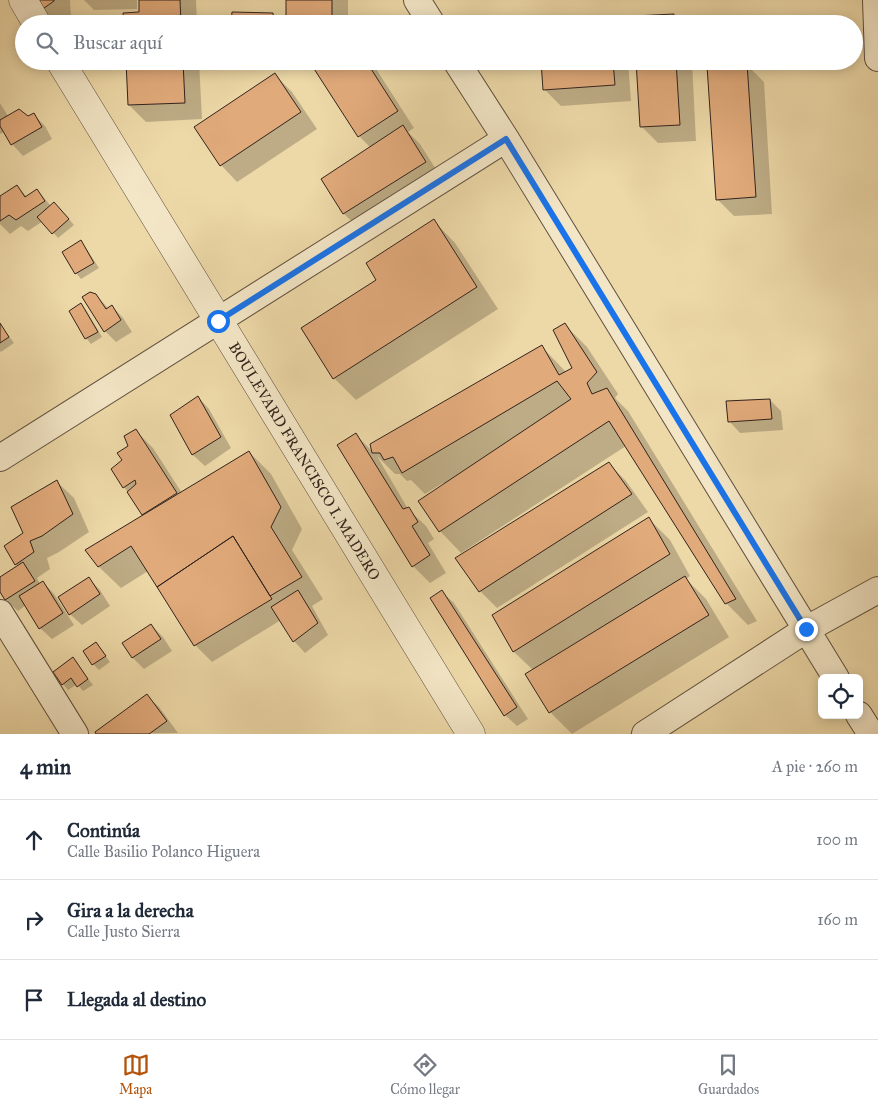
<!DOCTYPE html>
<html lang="es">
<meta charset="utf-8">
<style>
body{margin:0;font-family:"IM FELL Great Primer",serif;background:#f2f2f3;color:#1f2937}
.controls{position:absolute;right:15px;bottom:15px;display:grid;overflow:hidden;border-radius:8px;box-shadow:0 2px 12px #0003}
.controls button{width:45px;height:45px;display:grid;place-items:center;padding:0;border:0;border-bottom:1px solid #e0e1e3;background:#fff;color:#1f2937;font:25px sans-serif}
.stop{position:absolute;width:15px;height:15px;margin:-11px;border:4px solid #1a73e8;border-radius:50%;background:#fff}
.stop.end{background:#1a73e8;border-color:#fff;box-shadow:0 1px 5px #0008}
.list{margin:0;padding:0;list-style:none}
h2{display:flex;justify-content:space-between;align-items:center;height:65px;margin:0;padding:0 20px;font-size:21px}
h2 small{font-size:16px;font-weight:400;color:#747a83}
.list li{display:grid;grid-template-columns:32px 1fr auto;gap:15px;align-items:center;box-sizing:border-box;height:80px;padding:0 20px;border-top:1px solid #e0e1e3}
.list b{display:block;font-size:19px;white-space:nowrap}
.list p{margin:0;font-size:16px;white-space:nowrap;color:#747a83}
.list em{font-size:16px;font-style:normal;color:#747a83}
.icon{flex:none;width:28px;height:28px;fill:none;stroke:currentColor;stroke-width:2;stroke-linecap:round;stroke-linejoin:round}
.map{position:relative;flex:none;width:878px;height:734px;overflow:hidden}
.search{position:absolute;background:#fff;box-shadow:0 2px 12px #0003;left:15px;right:15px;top:15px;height:55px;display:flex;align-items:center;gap:12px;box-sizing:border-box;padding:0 18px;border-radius:28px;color:#747a83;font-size:19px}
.sheet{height:305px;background:#fff}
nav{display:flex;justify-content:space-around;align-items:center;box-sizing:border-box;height:70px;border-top:1px solid #e0e1e3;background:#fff;font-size:14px;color:#747a83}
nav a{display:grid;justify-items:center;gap:2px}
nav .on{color:#b45309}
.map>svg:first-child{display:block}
.shadow{fill:#0003}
.building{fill:#e1aa7b;stroke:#31231c}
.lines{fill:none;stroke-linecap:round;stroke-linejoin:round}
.minor-casing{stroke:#60503f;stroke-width:28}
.tertiary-casing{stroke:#60503f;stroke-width:29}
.minor{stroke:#f3e6c6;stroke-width:26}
.tertiary{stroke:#f3e6c6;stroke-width:28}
.route{stroke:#1a73e8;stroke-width:6}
.labels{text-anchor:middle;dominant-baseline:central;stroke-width:4.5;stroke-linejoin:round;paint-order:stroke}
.street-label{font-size:15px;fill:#31231c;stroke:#f3e6c6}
</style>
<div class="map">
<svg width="878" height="734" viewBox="0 0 878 734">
<rect width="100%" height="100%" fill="#edd8a7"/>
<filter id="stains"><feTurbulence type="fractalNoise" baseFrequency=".004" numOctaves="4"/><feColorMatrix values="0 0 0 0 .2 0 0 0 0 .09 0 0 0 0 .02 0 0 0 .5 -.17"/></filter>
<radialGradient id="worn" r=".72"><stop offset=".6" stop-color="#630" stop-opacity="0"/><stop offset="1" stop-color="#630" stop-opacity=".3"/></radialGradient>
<path class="shadow" d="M34 0H70L71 18 63 24H54L41 10Z
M84 0H137V9L94 10Z
M140 0H196L197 24H125L141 13Z
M287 0H348V24H293L288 18Z
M272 14 282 24H233Z
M673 15 682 24H636Z
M127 61H199L202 119 146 122 129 105Z
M311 61H371L414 128 408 132 420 144 442 179 361 230 344 214 322 180 371 148 359 136Z
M542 61H628L631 101 561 106 544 89Z
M638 61H692L696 141 658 143 641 126Z
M747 65 764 82 772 214 734 216 717 199Z
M275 75 292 92 317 129 237 182 221 165Z
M0 103 8 116 28 117 33 114 45 126 52 139 23 156 12 144 4 132 0 134Z
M17 186 27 197 37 190 51 206 60 209 74 225 58 238 43 221 28 231 21 226 10 234 0 224V197Z
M434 221 455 243 498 309 356 400 334 378 303 329 378 280Z
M81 242 86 248 99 268 81 279 76 273Z
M96 295 108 308 112 306 123 318 132 332 116 342 105 331Z
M81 305 86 310 102 337 91 344 86 338Z
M0 324 14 343 1 352 0 351Z
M565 325 587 347 618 394 615 398 628 411 757 621 748 625 726 603 626 446 461 553 440 531 445 485 443 483 425 494 411 480 407 481 400 474H395L377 456 408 509 426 526 434 539 428 543 446 573 430 583 413 566 356 435 373 452 542 347 566 372 574 368Z
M198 397 209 409 231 448 205 466 193 455 172 415Z
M770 400 781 411 783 430 740 433 729 421Z
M136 431 153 448 182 493 249 452 271 474 302 529 292 550 323 599 312 606 328 635 305 653 294 641 281 620 212 662 195 645 148 571 121 588 99 567 87 550 144 516 124 487 123 461Z
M609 464 626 481 648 512 497 608 480 591Z
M57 482 74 498 89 532 59 552 47 558 50 569 37 578 40 584 43 582 54 594 74 625 52 639 40 628 26 605 18 611 6 600 0 590V578L18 567 16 564 24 534Z
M648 518 670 540 690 576 686 579 706 599 729 637 572 734 550 712 533 670 514 652 494 615Z
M88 578 100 590 110 606 82 625 70 614Z
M442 592 454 603 528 719 517 726 505 715Z
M151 625 163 637 172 651 144 669 133 658Z
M96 643 110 662 99 670 93 664Z
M73 659 93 685 83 691 77 684 68 690 63 684Z
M147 696 159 707 178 733 98 734Z"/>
<path class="building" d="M32 0H54V1L40 11Z
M139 0H180L181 24H124L123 13 139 12Z
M286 0H332V18H286Z
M232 12 273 13 274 24H231Z
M674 14V24H634V16Z
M126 61H183L185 103 128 105Z
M309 61H366L398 111 358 137Z
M541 61H613L615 85 543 90Z
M636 61H676L680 125 640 127Z
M747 63 756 197 716 200 707 66Z
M275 73 301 112 220 166 194 127Z
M19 109 28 116 34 113 42 127 11 145 0 126V120Z
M403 125 426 162 343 214 321 179Z
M17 185 25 197 37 189 45 201 16 220 9 215 0 221V196Z
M54 202 69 219 52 234 37 217Z
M434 219 477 287 333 379 301 328 376 280 366 263Z
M81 240 94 263 75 274 62 252Z
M90 292 96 294 106 309 112 305 121 320 104 332 82 297Z
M81 303 98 332 85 339 69 311Z
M0 323 9 337 0 343Z
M565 323 597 372 587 383 592 394 607 388 736 599 725 604 609 421 439 532 418 501 571 399 557 381 402 473 393 457 384 460 380 453H372L370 444 542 345 559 375 572 368 553 330Z
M198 396 221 437 192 455 170 415Z
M770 399 772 419 728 422 726 401Z
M136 429 177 493 142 515 127 492 136 484 135 480 123 488 111 469 122 460 117 453 128 446 124 436Z
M356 433 403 509 409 507 418 522 412 526 430 555 412 567 337 445Z
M249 451 281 507 271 527 302 577 270 596 233 536 157 587 131 546 98 567 85 550Z
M609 462 632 494 479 592 455 558Z
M57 480 73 514 42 536 30 541 34 552 15 565 4 546 23 533 11 507Z
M649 517 670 554 513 652 492 615Z
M233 536 272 599 194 646 157 587Z
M23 562 35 581 5 600 0 592V577Z
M685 576 709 615 549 713 525 674Z
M89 577 100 594 69 615 58 597Z
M43 581 63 613 39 629 19 596Z
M298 590 318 623 293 642 271 607Z
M442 590 517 707 504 716 430 598Z
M151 624 161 639 132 658 122 643Z
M96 642 106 656 92 665 83 651Z
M73 657 88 679 77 687 71 678 62 685 53 672Z
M147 694 167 721 149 734H96L95 732Z"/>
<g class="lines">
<g class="minor-casing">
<path id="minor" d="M417 0 432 24
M876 0 878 58
M456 61 506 139 836 678
M0 458 506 139
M0 613 75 734
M859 715 871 734
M645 734 807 629 878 590"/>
</g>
<g class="tertiary-casing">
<g id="tertiary">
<path d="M23 0 37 24"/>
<path id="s1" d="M60 61 471 734"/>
</g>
</g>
<use href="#minor" class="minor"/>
<use href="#tertiary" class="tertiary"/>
</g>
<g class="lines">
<path class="route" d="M218 321 506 139 806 629"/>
</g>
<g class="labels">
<g class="street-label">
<text stroke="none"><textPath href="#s1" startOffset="469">BOULEVARD FRANCISCO I. MADERO</textPath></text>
</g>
</g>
<rect width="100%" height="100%" filter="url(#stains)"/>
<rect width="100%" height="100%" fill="url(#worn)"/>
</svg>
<div class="controls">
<button><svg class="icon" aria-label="locate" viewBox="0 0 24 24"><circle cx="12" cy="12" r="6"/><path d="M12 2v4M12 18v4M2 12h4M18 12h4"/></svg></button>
</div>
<div class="stop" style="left:218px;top:321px"></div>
<div class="stop end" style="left:806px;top:629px"></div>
<div class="search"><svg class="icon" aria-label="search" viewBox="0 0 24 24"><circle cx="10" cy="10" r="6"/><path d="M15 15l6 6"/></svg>Buscar aquí</div>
</div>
<section class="sheet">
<h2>4 min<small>A pie · 260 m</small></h2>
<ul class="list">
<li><svg class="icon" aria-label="ahead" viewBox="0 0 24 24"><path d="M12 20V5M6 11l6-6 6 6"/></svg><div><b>Continúa</b><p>Calle Basilio Polanco Higuera</p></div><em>100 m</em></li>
<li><svg class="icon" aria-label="right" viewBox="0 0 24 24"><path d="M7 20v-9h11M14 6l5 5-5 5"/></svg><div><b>Gira a la derecha</b><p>Calle Justo Sierra</p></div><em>160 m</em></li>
<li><svg class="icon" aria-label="arrive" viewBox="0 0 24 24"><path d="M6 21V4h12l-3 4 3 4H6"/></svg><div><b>Llegada al destino</b></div></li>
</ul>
</section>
<nav>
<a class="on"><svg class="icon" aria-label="map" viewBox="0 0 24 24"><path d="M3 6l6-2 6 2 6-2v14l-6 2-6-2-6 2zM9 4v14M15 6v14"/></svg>Mapa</a>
<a><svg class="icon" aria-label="directions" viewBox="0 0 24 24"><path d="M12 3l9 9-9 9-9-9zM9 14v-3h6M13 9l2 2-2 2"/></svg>Cómo llegar</a>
<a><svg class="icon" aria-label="saved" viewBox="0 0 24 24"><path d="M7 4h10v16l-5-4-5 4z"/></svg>Guardados</a>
</nav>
